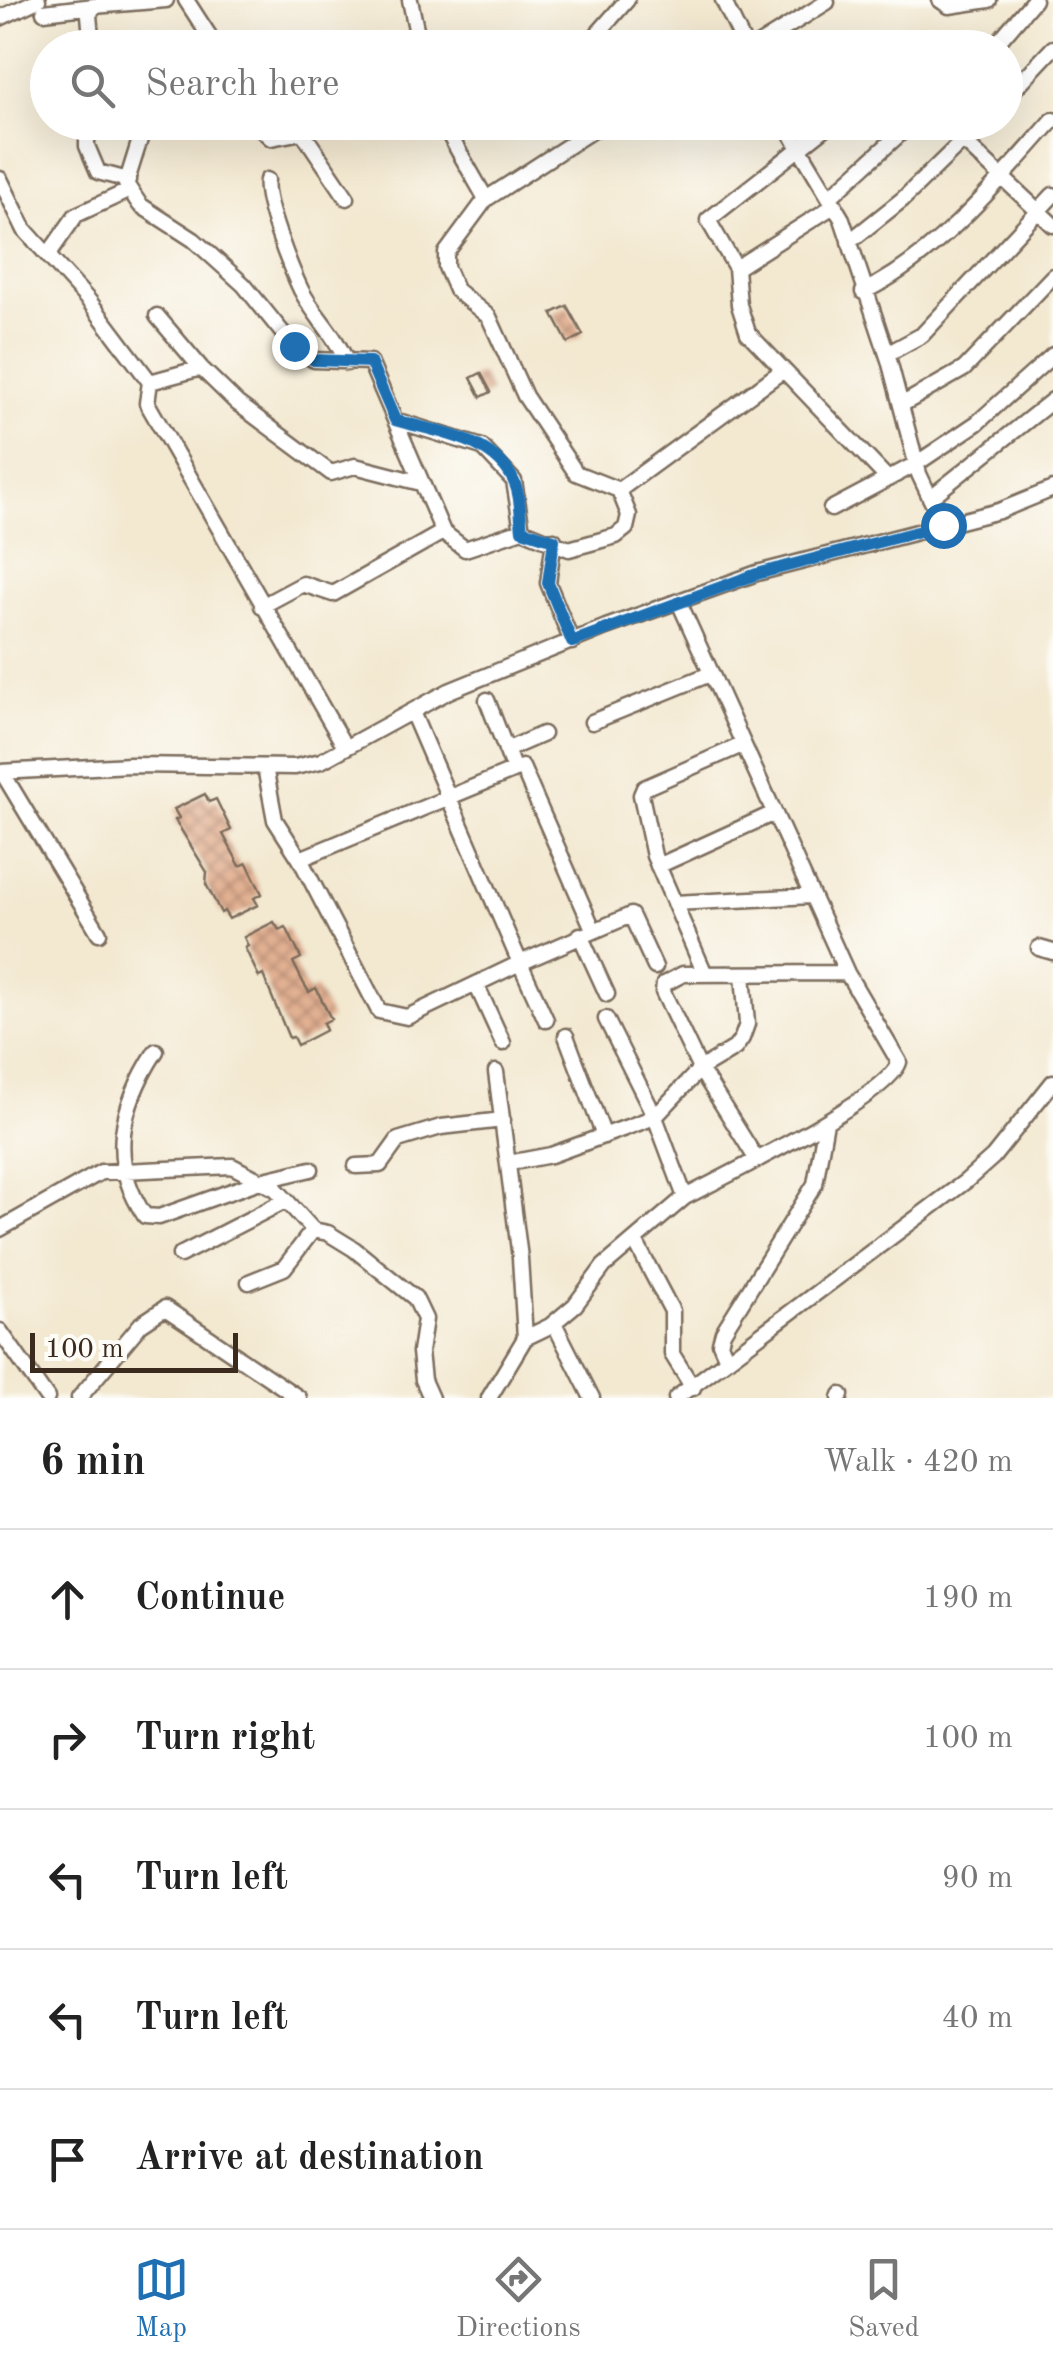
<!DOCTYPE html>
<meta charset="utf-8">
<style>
body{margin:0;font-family:"Old Standard TT",serif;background:#f2f2f2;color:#222}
.scale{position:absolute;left:30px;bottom:25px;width:208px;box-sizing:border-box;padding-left:10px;border:5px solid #3b2a1e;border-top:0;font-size:28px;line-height:35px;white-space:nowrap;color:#3b2a1e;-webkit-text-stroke:8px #fdfcf7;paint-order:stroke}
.stop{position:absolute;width:30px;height:30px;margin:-22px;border:8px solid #1f6fb2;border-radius:50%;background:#fff}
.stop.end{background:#1f6fb2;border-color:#fff;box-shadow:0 2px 10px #0008}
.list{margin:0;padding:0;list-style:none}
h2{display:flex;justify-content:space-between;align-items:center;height:130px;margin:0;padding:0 40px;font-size:42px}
h2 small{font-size:32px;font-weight:400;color:#767676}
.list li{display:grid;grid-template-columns:65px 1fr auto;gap:30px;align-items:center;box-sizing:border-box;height:140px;padding:0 40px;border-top:2px solid #e0e0e0}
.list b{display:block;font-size:38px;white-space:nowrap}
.list em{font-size:32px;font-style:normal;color:#767676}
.icon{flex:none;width:55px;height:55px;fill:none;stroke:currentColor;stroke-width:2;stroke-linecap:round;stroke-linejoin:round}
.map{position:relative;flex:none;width:1053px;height:1398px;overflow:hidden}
.search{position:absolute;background:#fff;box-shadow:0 10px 40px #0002;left:30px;right:30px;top:30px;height:110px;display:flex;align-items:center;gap:25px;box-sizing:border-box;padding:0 35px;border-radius:55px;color:#767676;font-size:38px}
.sheet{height:830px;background:#fff}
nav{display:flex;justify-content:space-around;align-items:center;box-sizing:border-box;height:140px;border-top:2px solid #e0e0e0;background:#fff;font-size:28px;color:#767676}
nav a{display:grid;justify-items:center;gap:5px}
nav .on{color:#1f6fb2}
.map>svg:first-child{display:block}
.building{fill:url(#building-cross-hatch)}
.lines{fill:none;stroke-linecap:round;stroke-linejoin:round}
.minor-casing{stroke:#7b6c5c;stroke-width:19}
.minor{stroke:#fff;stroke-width:14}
.route{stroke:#1f6fb2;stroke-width:12}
</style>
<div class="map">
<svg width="1053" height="1398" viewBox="0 0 1053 1398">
<defs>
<pattern id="building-cross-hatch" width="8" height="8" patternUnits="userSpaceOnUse" patternTransform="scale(2.5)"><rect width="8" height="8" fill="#e2b092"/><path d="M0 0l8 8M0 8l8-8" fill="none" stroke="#b88f77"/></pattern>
</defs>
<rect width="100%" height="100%" fill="#fdfcf7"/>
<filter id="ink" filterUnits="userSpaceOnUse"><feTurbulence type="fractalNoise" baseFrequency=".01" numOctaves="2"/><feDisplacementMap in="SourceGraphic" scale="20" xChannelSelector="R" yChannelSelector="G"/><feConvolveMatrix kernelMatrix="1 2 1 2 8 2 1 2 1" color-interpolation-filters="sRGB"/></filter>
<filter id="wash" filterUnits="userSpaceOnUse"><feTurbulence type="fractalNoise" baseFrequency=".0048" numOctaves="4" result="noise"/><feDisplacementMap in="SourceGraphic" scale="40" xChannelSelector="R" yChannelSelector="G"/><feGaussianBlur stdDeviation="2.25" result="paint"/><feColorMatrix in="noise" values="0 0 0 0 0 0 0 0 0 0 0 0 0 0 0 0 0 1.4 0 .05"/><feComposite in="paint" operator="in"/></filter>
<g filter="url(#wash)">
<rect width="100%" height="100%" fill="#f3e8d0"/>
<g id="blocks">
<path class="building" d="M567 306 583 335 568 343 552 313Z
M481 373 491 392 481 397 471 378Z
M205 794 209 802 216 799 231 830 223 834 240 866 247 863 262 894 254 898 258 905 229 919 224 911 221 913 206 884 207 872 175 820 179 818 174 809Z
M274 922 279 930 286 927 301 958 293 962 304 984 309 992 316 988 331 1019 323 1023 326 1030 297 1045 293 1037 289 1038 263 975 259 977 245 948 248 946 244 937Z"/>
</g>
</g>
<g filter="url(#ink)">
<use href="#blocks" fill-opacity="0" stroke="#7b6c5c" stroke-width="2.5"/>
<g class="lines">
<g class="minor-casing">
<path id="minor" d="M186 0 217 48
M410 0 420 48
M723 0 746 48
M940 0 949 6 989 0
M44 12 94 6
M0 18 38 0
M218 45 247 48
M92 48 89 15 94 6 166 0
M585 48 627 0
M753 48 827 2
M993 48 1034 0
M1006 98 1053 48
M87 122V146L98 172 128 180
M150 122 142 133 126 184 140 205 194 240 244 285 294 347 314 360 370 362 443 532 465 549 522 530 569 549 616 536 626 528 629 515 619 490 782 371
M253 122 271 138 297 133 309 122
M442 122 486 199 605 122
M784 122 842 219 889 360 919 474 943 525
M833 122 708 220 736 268 739 305 748 333 888 479
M943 122 1053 225
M301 130 347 198
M0 179 25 230 89 301 150 382 147 403 345 747
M267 180C263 200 291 269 301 290 315 317 336 335 347 363
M830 197 913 122
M486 199 446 253V267L456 290 489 317 525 396 576 473 619 490
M849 242 903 199 982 122
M48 255 76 215 130 190
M736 268 835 205
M863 292C936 257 999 181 1053 120
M157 316 201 368
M887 354 922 335 1053 195
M150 382 201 368 237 403 331 473 355 466 421 483
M901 405 964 369 1053 276
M395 420 482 447 514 481 522 530
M930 498 1053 400
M831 509 916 464 977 423 1053 355
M554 540 548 583 572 642
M679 602 847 973 899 1062C889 1097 723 1177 685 1197
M262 606 303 584 333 594 443 532
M487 700 514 770
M412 712 520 963 631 915 655 967
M592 722 710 674
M506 750 543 734
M265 767 275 820 300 859
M0 772 130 765 295 767 321 761 449 691 606 627 757 573 999 511 1053 489
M2 772 99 933
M658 866 774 813
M674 903 812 896
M580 935 607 994
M1039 948 1053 952
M705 974 654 856 641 795 644 788 742 745
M476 984 503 1043
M546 1020 520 963 407 1017 379 1011 300 859 522 767 593 929
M566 1036 604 1136
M156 1051C121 1105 107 1160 145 1216L159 1217 260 1181 311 1169
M757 1160 700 1069 663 992 664 984 683 974 847 973
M509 1163 551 1155 655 1117 700 1069 735 1048 742 1038 747 1024 743 974
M356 1166 380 1165 398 1140 441 1127 503 1120
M0 1229 101 1172 232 1166 276 1189 313 1230 328 1233 354 1249 415 1298 425 1319 420 1352 423 1380 431 1398
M635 1241 672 1311V1354L693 1388
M180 1255 285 1201
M249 1282 284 1268 313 1230
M554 1323 592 1398
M0 1331 47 1398
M525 1338 550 1326 575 1305 604 1266 685 1197 655 1117 606 1019
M726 1357 720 1343 723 1332 815 1184 826 1122
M79 1398 141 1324 165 1308 299 1398
M489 1398 525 1338 520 1258 496 1072
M676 1398 966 1181 993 1157 1053 1082
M840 1398 841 1395"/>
</g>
<use href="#minor" class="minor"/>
</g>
</g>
<g class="lines" filter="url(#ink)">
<path class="route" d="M294 346 314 360 370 362 395 420C435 432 497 438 515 484 521 497 520 515 522 530L554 540 548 583 572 642 757 574 943 525"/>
</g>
</svg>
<div class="scale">100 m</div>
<div class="stop" style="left:943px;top:525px"></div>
<div class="stop end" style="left:294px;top:346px"></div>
<div class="search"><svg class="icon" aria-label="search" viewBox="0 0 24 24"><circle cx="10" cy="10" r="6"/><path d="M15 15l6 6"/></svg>Search here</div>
</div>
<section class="sheet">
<h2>6 min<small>Walk · 420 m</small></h2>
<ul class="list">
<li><svg class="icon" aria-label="ahead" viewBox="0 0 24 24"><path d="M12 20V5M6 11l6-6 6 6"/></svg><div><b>Continue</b></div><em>190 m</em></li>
<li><svg class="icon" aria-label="right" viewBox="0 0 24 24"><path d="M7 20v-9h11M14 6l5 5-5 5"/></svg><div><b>Turn right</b></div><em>100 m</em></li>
<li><svg class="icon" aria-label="left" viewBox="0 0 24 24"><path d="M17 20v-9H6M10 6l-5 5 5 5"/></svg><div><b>Turn left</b></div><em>90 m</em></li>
<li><svg class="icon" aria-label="left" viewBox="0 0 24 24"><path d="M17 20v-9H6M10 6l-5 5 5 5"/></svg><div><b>Turn left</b></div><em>40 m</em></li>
<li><svg class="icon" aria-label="arrive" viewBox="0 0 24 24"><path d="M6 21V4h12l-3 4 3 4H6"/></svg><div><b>Arrive at destination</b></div></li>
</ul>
</section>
<nav>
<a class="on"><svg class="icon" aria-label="map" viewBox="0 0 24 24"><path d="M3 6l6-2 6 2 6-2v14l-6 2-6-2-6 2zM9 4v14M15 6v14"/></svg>Map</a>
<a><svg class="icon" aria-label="directions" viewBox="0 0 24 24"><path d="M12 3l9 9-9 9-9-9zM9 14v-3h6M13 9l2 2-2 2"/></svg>Directions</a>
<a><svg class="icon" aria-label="saved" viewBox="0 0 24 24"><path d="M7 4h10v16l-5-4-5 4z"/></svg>Saved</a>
</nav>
